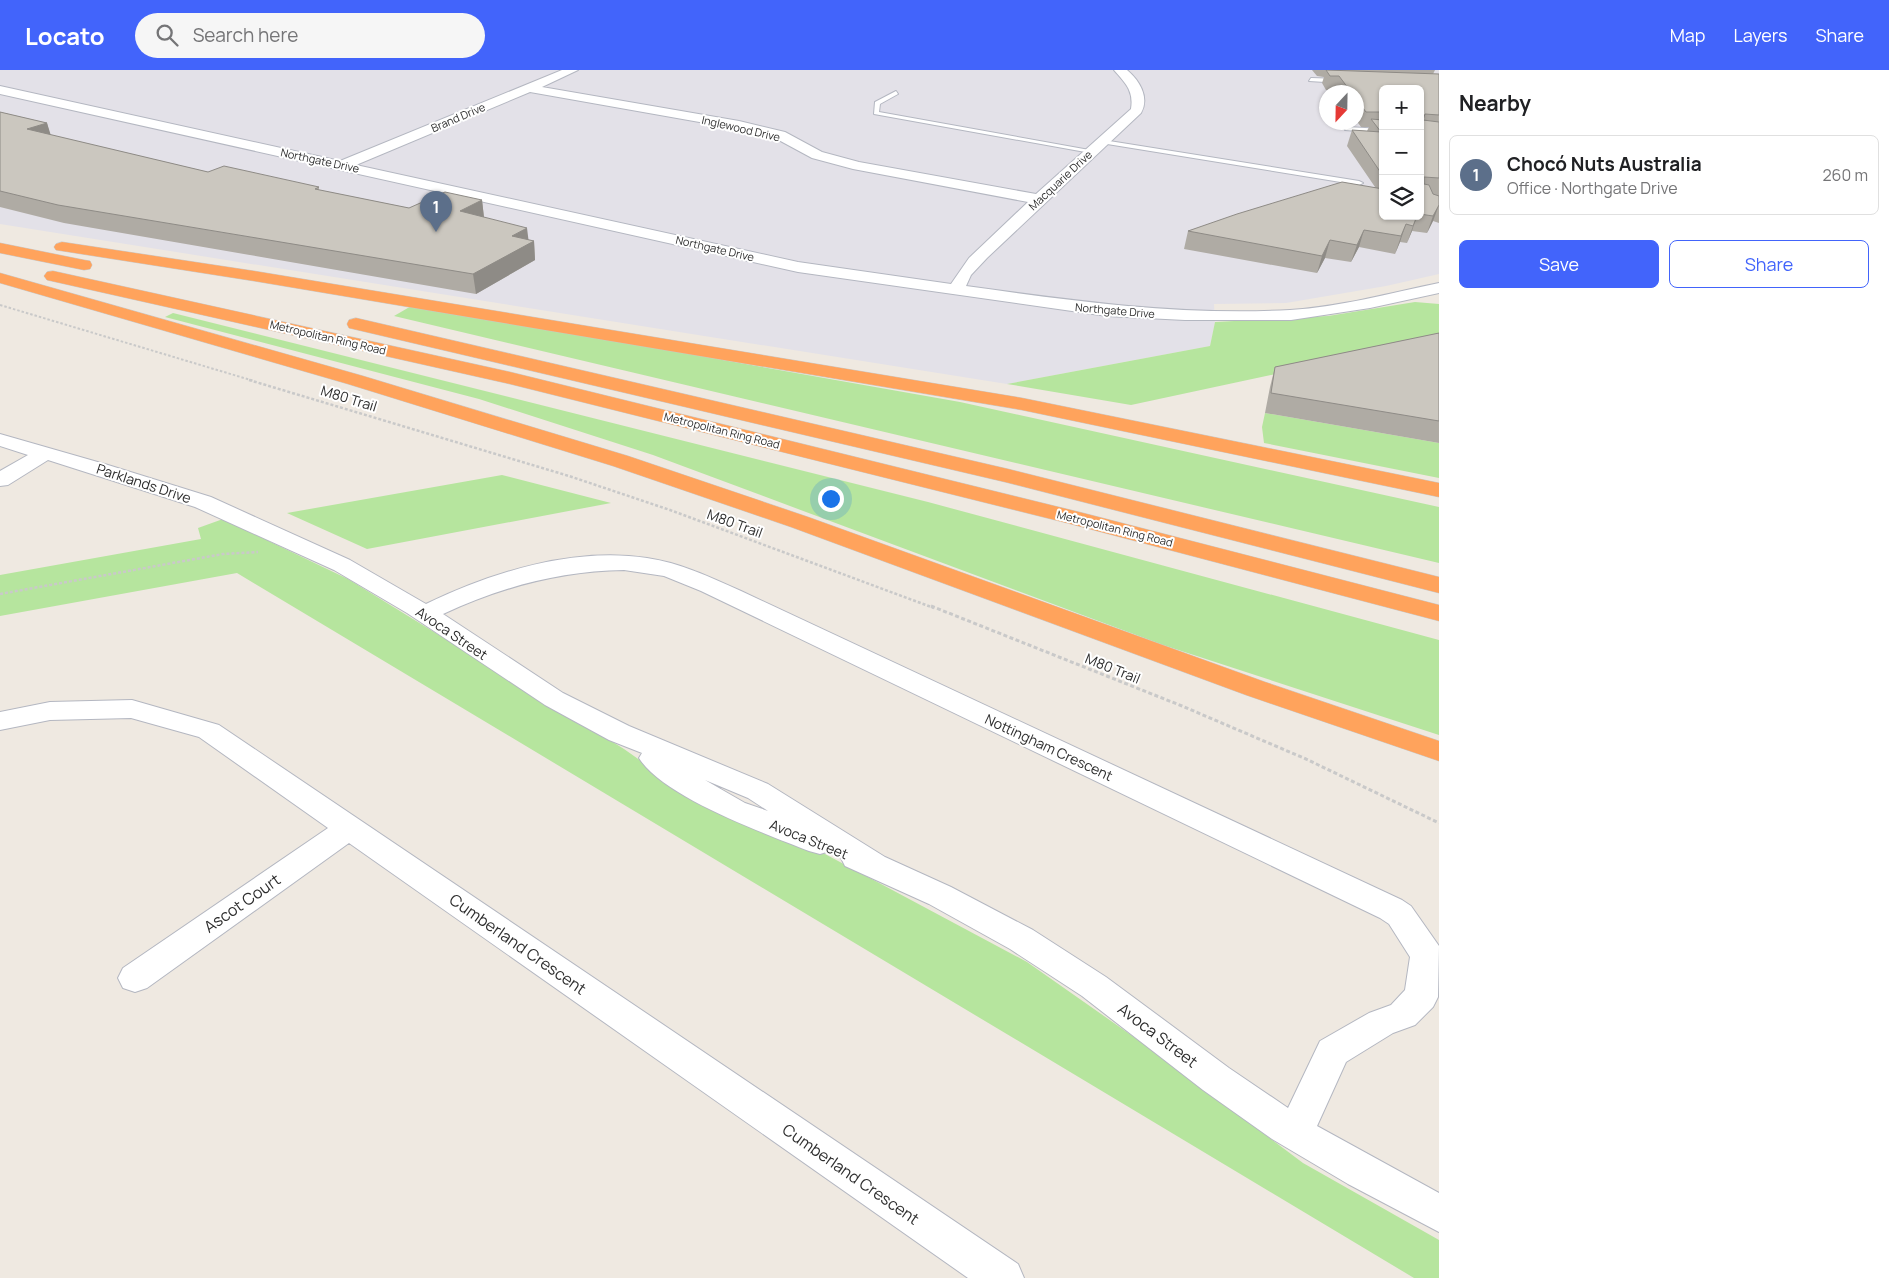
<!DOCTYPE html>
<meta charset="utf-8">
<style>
body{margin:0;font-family:Manrope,sans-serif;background:#f6f6f6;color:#202124}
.controls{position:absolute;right:15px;top:15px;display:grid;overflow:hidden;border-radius:8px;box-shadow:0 1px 4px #0004}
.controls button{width:45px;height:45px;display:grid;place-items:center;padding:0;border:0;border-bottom:1px solid #e0e0e0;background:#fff;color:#202124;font:25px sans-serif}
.compass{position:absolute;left:1319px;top:15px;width:45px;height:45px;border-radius:50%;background:#fff;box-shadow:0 1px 4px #0004;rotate:202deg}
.you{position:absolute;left:830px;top:428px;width:18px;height:18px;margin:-12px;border:4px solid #fff;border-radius:50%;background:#1a73e8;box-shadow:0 0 0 8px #1a73e833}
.badge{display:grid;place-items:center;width:32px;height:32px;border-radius:50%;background:#4264fb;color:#fff;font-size:16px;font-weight:700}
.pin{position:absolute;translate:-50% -41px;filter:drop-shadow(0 1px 2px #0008)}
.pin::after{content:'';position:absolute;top:26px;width:18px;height:15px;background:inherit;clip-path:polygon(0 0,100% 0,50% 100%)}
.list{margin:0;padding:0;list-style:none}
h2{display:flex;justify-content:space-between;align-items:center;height:65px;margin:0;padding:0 20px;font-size:21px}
h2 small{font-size:16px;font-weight:400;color:#757577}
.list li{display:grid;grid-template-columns:32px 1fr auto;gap:15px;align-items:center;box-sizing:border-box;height:80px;margin:0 10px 10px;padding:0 10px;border:1px solid #e0e0e0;border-radius:8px}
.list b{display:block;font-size:19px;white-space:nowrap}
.list p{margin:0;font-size:16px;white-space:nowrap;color:#757577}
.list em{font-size:16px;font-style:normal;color:#757577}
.actions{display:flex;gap:10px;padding:15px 20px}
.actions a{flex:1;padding:11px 0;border:1px solid #4264fb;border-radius:8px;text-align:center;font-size:18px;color:#4264fb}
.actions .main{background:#4264fb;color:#fff}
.icon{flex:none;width:28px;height:28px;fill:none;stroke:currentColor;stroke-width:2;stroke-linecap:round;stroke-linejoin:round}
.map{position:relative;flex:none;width:1439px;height:1208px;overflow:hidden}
header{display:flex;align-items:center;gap:30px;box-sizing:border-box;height:70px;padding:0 25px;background:#4264fb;color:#fff}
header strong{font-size:24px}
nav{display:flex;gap:28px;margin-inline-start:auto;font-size:18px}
.search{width:350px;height:45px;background:#f6f6f6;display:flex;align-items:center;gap:12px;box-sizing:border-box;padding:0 18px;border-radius:28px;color:#757577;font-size:19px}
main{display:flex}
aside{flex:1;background:#fff}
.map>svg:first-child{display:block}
.industrial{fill:#e3e1e8;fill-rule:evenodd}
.green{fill:#b6e59e}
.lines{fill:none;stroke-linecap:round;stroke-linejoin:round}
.lane-casing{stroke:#b4b7c1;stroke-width:2}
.street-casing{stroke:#b4b7c1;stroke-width:2}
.highway-casing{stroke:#c9c9c9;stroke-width:1}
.path-far2{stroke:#c9c9c9;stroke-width:2;stroke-dasharray:2.5 2;stroke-linecap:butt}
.path-far1{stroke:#c9c9c9;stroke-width:2.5;stroke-dasharray:3 2;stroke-linecap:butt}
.path{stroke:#c9c9c9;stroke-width:3;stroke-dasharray:4 2.5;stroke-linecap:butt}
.lane{fill:#fff;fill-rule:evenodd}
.street{fill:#fff;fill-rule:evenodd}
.highway{fill:#ffa35c;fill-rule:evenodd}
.wall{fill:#afaba4;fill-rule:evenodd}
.shaded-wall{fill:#8e8b86}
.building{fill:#cbc7bf;stroke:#8e8b86}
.labels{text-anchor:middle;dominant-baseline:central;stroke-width:4;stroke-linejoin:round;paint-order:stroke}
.far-street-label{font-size:11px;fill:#2e2e2e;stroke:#fff}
.street-label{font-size:14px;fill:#2e2e2e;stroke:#fff}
.near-street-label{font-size:16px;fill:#2e2e2e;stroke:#fff}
</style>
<header>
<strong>Locato</strong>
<div class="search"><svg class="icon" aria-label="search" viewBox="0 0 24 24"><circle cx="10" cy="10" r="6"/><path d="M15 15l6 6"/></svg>Search here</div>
<nav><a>Map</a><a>Layers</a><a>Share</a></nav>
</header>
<main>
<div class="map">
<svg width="1439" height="1208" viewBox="0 0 1439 1208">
<rect width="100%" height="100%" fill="#efe9e1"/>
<path class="industrial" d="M0 0H1439V204L1386 216 1286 233 1214 234 1215 252 1210 276 1007 314 0 154ZM1383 19H1420V146H1383ZM1326 22H1356V52H1326Z"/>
<path class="green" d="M1415 232 1439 234V269L1131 335 1007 314 1210 276 1215 252 1328 246Z
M413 235 960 332 1439 437V493L394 246Z
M173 243 928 432 1439 570V665L1163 575 653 385 479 329 165 247Z
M1265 343 1439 373V408L1264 373 1262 357Z
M502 405 611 433 367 479 287 443Z
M223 449 348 509 624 679 695 729 810 776 1027 892 1151 979 1303 1093 1439 1170V1208H1414L237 503 0 546V505L201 469 198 458Z"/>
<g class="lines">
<g class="lane-casing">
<path id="lane" d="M1311 8 1341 9 1344 11 1341 13 1309 11Z
M896 21 898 24 880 34 879 42 1095 81 1091 83 874 44 875 32Z
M1347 57 1383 59V63L1345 60Z
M1103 70 1359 111 1363 113 1359 115 1101 73Z"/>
</g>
<g class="street-casing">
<path id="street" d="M562 0H578L542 17 739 51 785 62 822 82 859 92 1036 124 1131 39C1134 20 1125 13 1114 0H1127C1139 10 1150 27 1141 43L987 188 971 205 966 216C1074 231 1181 246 1290 240 1340 237 1390 223 1439 213V223L1370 238 1291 250H1185L1107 246 798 202 0 24V16L340 91ZM530 22 739 59 775 68 812 88 853 99 1028 132 969 188 951 214 798 192 356 95Z
M0 364 108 395 211 427 350 490 426 534C492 502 573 477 647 488 681 493 710 507 741 521L1402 830 1411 836 1439 876 1438 927 1433 937 1415 955 1393 963 1346 992 1317 1056 1439 1123V1162L1348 1114 1272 1069 1203 1020 1082 926 1010 879 929 834 845 796 841 788 830 781 820 784 809 781C766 764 663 727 639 688L642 683 609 670 545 635 407 543 334 500 195 437 48 390 8 415 0 416V401L28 385 0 376ZM624 500 664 506 701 521 1380 848 1389 854 1410 887 1405 920 1391 935 1369 943 1320 971 1288 1038 1229 998 1106 907 1033 860 951 817 885 787 768 714 629 656 563 623 443 544C501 517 559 501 624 500ZM705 710 748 728 768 741 745 733Z
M132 630 219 655 1018 1194 1024 1208H968L349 773 147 918 135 922 123 918 118 908 123 898 328 758 199 667 131 648 50 650 0 660V642L50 632Z"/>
</g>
<g class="highway-casing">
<path id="highway" d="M62 172 254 201 1022 328 1439 413V427L1022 340 254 211 56 180 54 177 56 174Z
M0 173 84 190 90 191 92 195 90 199 84 200 0 183Z
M53 201 510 302 1083 443 1439 535V551L1067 453 510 314 47 210 44 206 47 202Z
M0 203 363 306 628 386 808 447 1265 612 1439 671V691L1246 625 791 457 613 396 348 314 0 213Z
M356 248 1008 399 1439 507V523L1005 412 349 258 347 254 349 250Z"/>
</g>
<path class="path-far2" d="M0 235 254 311"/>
<path class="path-far1" d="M249 310 569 406 670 440 934 538
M0 524 223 484 258 482"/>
<path class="path" d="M931 536 1182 636 1306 689 1439 753"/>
<use href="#lane" class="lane"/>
<use href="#street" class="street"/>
<use href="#highway" class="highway"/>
</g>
<path class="wall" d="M1312 0H1435L1433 4H1439V153L1433 151 1427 163 1412 161 1407 173 1400 172 1395 184 1359 177 1351 192 1325 188 1317 203 1184 179 1188 161 1375 117 1347 76 1352 60 1367 61 1369 57H1361L1356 50V22H1337L1335 20H1326L1322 13 1324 7 1317 6ZM1383 19H1420V146H1383Z
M0 42 47 53 50 65 208 102 319 117V120L409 138 482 130 484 147 528 170 534 171 535 190 476 224 64 153 0 137Z
M1439 263V373L1265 343 1270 317 1275 297Z"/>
<path class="shaded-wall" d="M47 53 52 69 27 59Z
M482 130 484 148 460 141Z
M1439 135 1433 151 1427 163 1433 146Z
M1417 146 1412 161 1407 173 1413 156Z
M1406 154 1400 172 1395 184 1401 166Z
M527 158 529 174 534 171 535 190 476 224 473 204 512 166Z
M1364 160 1359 177 1351 192 1357 175Z
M1330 170 1325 188 1317 203 1322 186Z"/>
<path class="building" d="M1326 0 1439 4V45L1425 44 1423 50 1439 52V108L1424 107V114L1429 115 1433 124 1439 126V135L1433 146 1420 144V19H1383V42H1366L1356 29V22H1351L1339 6H1330Z
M0 42 47 53 27 59 208 102 224 96 319 117 315 119 409 138 445 122 482 130 460 141 527 158 512 166 534 171 473 204 58 135 0 121Z
M1371 49 1383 50V106L1352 60 1381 62Z
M1342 112 1383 119V146H1417L1413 156 1406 154 1401 166 1364 160 1357 175 1330 170 1322 186 1188 161 1237 144Z
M1439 263V351L1271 323 1275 297Z"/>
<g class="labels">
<g class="far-street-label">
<text transform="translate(458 47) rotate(-23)">Brand Drive</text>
<text transform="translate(741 58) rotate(13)">Inglewood Drive</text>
<text transform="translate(320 90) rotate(12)">Northgate Drive</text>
<text transform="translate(1060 110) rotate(-43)">Macquarie Drive</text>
<text transform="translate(715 178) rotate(13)">Northgate Drive</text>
<text transform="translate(1115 240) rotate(5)">Northgate Drive</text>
<text transform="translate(328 267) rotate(13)">Metropolitan Ring Road</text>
<text transform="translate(722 360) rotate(14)">Metropolitan Ring Road</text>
<text transform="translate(1115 458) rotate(14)">Metropolitan Ring Road</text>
</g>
<g class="street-label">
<text transform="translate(349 328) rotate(17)">M80 Trail</text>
<text transform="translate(144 413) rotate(18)">Parklands Drive</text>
<text transform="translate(735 453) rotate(20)">M80 Trail</text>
<text transform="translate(452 563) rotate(34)">Avoca Street</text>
<text transform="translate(1113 598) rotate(22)">M80 Trail</text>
<text transform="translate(1049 677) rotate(25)">Nottingham Crescent</text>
<text transform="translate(809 769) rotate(22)">Avoca Street</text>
</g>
<g class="near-street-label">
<text transform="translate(242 833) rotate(-35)">Ascot Court</text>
<text transform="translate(518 874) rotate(35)">Cumberland Crescent</text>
<text transform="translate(1158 965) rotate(37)">Avoca Street</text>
<text transform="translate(851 1104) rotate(35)">Cumberland Crescent</text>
</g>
</g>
</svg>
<div class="controls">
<button>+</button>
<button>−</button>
<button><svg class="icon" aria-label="layers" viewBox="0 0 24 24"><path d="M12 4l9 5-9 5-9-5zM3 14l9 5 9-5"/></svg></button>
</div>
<svg class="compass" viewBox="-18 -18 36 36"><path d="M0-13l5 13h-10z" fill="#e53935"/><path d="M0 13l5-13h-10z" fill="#757577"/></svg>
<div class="you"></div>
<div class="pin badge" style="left:436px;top:162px;background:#5c6f8a">1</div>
</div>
<aside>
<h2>Nearby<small></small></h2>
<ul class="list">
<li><span class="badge" style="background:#5c6f8a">1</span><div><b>Chocó Nuts Australia</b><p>Office · Northgate Drive</p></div><em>260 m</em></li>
</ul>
<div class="actions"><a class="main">Save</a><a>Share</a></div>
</aside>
</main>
